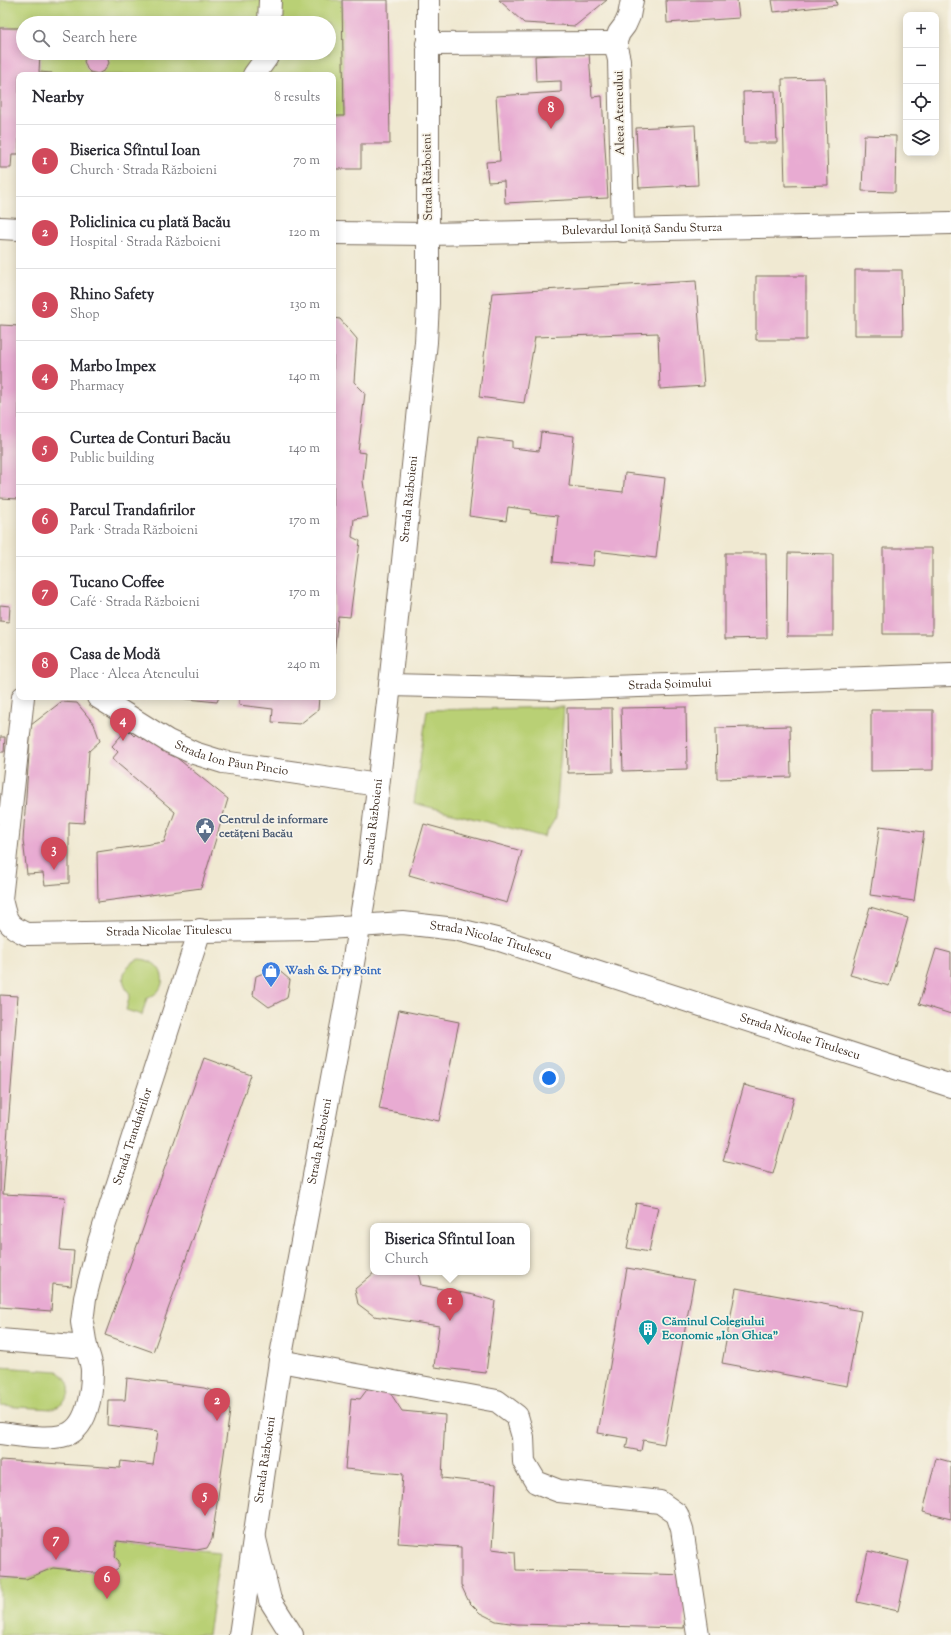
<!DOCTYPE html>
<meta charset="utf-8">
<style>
body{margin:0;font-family:"Sorts Mill Goudy",serif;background:#f7f7f7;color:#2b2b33}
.controls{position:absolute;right:12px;top:12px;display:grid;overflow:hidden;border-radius:8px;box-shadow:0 2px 10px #0003}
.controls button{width:36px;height:36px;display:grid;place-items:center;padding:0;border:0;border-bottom:1px solid #e1e1e2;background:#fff;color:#2b2b33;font:20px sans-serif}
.you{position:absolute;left:549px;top:1078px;width:14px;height:14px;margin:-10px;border:3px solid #fff;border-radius:50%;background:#1a73e8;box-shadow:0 0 0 6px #1a73e833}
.badge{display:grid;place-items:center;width:26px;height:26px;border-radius:50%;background:#d1495b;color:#fff;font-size:13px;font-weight:700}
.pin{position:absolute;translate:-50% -33px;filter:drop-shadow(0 1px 2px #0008)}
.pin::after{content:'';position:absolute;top:21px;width:14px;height:12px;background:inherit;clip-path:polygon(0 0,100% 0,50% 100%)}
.popup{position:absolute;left:370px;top:1223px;width:160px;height:52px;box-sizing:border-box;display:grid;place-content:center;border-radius:8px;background:#fff;filter:drop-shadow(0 1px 3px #0005);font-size:13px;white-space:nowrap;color:#7c7c81}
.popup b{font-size:15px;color:#2b2b33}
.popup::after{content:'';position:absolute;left:50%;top:100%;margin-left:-8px;border:8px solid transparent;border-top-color:#fff}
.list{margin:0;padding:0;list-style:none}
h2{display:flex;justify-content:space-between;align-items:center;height:52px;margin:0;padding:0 16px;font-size:17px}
h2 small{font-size:13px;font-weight:400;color:#7c7c81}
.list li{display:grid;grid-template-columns:26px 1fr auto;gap:12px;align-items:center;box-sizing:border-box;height:72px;padding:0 16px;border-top:1px solid #e1e1e2}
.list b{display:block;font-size:15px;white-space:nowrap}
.list p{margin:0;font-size:13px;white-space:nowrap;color:#7c7c81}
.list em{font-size:13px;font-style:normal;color:#7c7c81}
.icon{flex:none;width:22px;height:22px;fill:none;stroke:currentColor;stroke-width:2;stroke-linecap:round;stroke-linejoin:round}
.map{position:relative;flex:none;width:951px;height:1635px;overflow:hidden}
.search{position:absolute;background:#fff;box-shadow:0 2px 10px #0003;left:16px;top:16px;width:320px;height:44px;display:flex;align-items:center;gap:10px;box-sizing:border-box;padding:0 14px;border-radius:22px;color:#7c7c81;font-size:15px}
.panel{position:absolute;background:#fff;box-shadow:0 2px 10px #0003;left:16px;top:72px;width:320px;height:628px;border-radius:8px}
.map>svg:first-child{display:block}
.green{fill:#b9d074;stroke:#7a7d49}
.building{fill:#e8abd2}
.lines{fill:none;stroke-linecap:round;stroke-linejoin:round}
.minor-casing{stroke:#7a6d5d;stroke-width:24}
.major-casing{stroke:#7a6d5d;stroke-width:24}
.minor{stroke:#fff;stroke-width:22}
.major{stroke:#fff;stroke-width:22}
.labels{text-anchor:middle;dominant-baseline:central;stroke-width:3.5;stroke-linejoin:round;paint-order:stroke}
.street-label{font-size:12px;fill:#3b2a1e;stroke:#f7f3e8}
.service-label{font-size:12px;font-weight:bold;fill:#4e5e75;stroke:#f7f3e8;text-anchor:start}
.shop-label{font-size:12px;font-weight:bold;fill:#366cbe;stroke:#f7f3e8;text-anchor:start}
.culture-label{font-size:12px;font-weight:bold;fill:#0d838f;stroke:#f7f3e8;text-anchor:start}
</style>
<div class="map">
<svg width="951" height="1635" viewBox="0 0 951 1635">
<rect width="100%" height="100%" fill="#f7f3e8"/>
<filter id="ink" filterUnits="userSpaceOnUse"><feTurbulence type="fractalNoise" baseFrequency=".025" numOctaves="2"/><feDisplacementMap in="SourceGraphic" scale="8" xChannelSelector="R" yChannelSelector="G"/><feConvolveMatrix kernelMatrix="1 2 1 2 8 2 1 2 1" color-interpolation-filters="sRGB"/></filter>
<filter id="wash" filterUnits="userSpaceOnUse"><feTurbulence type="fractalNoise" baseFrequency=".012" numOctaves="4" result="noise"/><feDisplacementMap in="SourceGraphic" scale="16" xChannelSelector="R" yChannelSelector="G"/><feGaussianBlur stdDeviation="0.9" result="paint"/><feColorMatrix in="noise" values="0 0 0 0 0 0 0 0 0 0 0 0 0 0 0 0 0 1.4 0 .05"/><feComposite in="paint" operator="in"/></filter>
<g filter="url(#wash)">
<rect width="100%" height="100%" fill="#f0e9d2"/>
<path class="green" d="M0 0H342L344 116H333V75H52L51 73 39 72 40 53H329V23H23L22 49V28H0Z
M564 707 556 817 544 837 414 803 427 710Z
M139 959C166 960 171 991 147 998L142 1015 126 1010 130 994C118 981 123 965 139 959Z
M0 1367 57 1371C76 1382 72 1403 52 1409L0 1406Z
M117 1541 220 1552 208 1635H0V1577L26 1579 53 1568 93 1572V1573H101L102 1570 113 1572C120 1569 121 1562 115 1557Z"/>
<g id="blocks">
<path class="building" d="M342 0H388L390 144H361V169H333V116H344Z
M499 0H607L575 26 524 23Z
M666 0H737L739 18 667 23Z
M772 0H836L837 5 774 12Z
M0 28H22L23 53H40L39 72 52 73V75H19V154H12L11 168H0Z
M88 53H106L109 63 105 70 98 74 90 72 87 69 84 61Z
M589 53 592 97 602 96 608 198 505 203 504 181 488 182 486 162 500 161 496 96 561 92V81L536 82 535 56Z
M825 78 828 185 785 186 782 79Z
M775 91 777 143H744L743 92Z
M695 125 698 185 639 188 636 128Z
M864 135 896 136 895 192 862 191Z
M855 270H902L903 335H855Z
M756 276H806V340H756Z
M696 281 704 386 660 389 658 333 535 337 524 403 479 397 492 293Z
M333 318 340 319 357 339 354 382 365 393 358 452 366 453 363 481 368 517 354 519 352 537 360 541 350 617 338 616 334 654Z
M0 325 19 326V499L0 498Z
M541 432 574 436 569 486 623 492 625 473 665 478 656 558 595 551 593 566 553 562 558 516 530 513 531 510 508 507 506 521 469 516 478 437 512 441V448L539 451Z
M883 548H932V634H883Z
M725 553H766L767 638 725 639Z
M788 553 833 554V636H787Z
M0 605 10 606 9 622 0 621Z
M168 697H219L217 702Z
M239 697H319L318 710 300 724 272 722 273 709 239 705Z
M61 702 77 703 94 724 100 741 89 751 84 823 69 822V883L45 885 43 873 27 874 23 840 31 725Z
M686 707 687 769 623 771 621 708Z
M567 708H612L613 772 568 773Z
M871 710H933V770L871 771Z
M790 726 791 777 717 779 716 728Z
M127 729 134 736 141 729 228 799 201 888 98 902 97 852 164 842 175 812 112 759 118 752 112 746Z
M0 737H5L4 752H0Z
M424 824 522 851 507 903 409 875Z
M880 826 924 832 914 901 870 895Z
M870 907 908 918 889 986 850 975Z
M936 949 951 953V1014L919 1004Z
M276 968 290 980 287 998 269 1007 253 995 256 976Z
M0 995 18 996 3 1194 65 1197 60 1250 74 1251 71 1286 53 1284 51 1311 0 1307Z
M399 1010 459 1022 439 1121 379 1109Z
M204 1058 251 1075 153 1352 105 1335Z
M744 1085 794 1098 773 1174 723 1161Z
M636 1203 658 1207 649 1252 627 1248Z
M627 1268 694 1280 664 1444 643 1440 641 1451 626 1448 628 1438 598 1433Z
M375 1272H418L421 1285 474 1295 495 1301 486 1373 434 1367 439 1326 374 1316 358 1304 355 1289Z
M736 1288 861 1311 847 1386 722 1363Z
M127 1378 204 1388 223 1394 230 1411 212 1539 207 1548 197 1550 117 1541 115 1557 119 1561V1567L117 1569 112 1572 102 1570V1573H93V1572L53 1568 26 1579 0 1577V1460L120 1468 121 1461 153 1465 158 1431 107 1425 108 1400H125Z
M385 1385 402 1411 445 1415 442 1478 496 1484 492 1549 515 1552 516 1570 688 1575 684 1628 517 1624 496 1621 480 1613 469 1602 461 1585V1547L398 1543 403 1474 345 1469 351 1398 360 1399 369 1387Z
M936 1458 951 1462V1519L923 1512Z
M868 1551 909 1561 898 1611 857 1602Z"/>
</g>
</g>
<g filter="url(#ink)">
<use href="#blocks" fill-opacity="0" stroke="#7a6d5d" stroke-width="1"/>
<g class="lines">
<g class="minor-casing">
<g id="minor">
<path d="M269 23 270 0"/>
<path d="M427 44 616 43"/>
<path d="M254 75 267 57V53"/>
<path d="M0 228 19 229"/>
<path d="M623 231 619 60 616 47V41L619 33 625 25 629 16 632 0"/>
<path id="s1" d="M333 233 428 234 951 223"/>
<path id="s2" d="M390 685 552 689 951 675"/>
<path id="s3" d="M23 697 1 899C6 920 6 925 26 934L312 929 403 923 455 929 500 940 951 1086"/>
<path id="s4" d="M98 697 168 741 194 753 223 762 378 785"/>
<path d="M0 1340 86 1347C88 1354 92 1363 92 1371 92 1392 88 1431 62 1436 42 1440 20 1435 0 1433"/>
<path id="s5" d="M86 1347 82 1322 85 1298 99 1242 200 930"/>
<path d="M280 1361 497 1401 517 1416 523 1437 524 1462 536 1482 559 1491 660 1502 677 1514 682 1529 698 1635"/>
<path id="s6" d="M240 1635 280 1361 352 969 367 881 390 685 426 342 428 303V0"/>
</g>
</g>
<g class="major-casing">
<path id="major" d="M254 1535 270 1600 292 1635"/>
</g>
<use href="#minor" class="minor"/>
<use href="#major" class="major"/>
</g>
</g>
<defs>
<g id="civic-pin" transform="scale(1)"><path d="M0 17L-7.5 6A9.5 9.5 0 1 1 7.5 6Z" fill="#5c6f8a" stroke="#f7f3e8"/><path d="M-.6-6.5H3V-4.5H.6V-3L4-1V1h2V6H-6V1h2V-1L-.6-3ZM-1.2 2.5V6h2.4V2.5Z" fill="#fff"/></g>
<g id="shop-pin" transform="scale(1)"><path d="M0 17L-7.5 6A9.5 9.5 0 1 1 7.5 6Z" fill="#3f7fe0" stroke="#f7f3e8"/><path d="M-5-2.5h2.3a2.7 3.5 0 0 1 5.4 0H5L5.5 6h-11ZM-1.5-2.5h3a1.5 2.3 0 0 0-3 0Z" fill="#fff"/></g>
<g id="building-pin" transform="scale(1)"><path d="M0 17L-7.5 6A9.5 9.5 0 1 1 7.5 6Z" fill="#0f9aa8" stroke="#f7f3e8"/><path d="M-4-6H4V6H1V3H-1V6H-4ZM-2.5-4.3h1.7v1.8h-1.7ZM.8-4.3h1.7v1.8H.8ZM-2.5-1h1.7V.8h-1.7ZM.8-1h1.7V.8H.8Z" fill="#fff"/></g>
</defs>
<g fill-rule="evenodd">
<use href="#civic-pin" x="205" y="827"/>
<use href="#shop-pin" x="271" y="971"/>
<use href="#building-pin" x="648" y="1329"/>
</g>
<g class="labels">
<g class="street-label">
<text transform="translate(620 113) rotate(-91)">Aleea Ateneului</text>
<text transform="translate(428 177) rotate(-91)">Strada Războieni</text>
<text stroke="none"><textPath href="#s1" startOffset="309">Bulevardul Ioniță Sandu Sturza</textPath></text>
<text stroke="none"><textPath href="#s6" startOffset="1149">Strada Războieni</textPath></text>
<text stroke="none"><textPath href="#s2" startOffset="280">Strada Șoimului</textPath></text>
<text stroke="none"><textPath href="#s4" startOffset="149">Strada Ion Păun Pincio</textPath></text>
<text stroke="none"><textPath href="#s6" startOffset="824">Strada Războieni</textPath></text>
<text stroke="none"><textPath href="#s3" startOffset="392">Strada Nicolae Titulescu</textPath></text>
<text stroke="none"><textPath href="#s3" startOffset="716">Strada Nicolae Titulescu</textPath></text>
<text stroke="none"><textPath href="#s3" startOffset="1040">Strada Nicolae Titulescu</textPath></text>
<text stroke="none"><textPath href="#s5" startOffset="218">Strada Trandafirilor</textPath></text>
<text stroke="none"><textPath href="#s6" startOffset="500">Strada Războieni</textPath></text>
<text stroke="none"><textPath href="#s6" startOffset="177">Strada Războieni</textPath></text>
</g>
<g class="service-label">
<text x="219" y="820">Centrul de informare<tspan x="219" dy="14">cetățeni Bacău</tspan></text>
</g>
<g class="shop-label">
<text x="285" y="971">Wash &amp; Dry Point</text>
</g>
<g class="culture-label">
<text x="662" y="1322">Căminul Colegiului<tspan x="662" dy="14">Economic „Ion Ghica"</tspan></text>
</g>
</g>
</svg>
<div class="controls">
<button>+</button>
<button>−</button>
<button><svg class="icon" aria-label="locate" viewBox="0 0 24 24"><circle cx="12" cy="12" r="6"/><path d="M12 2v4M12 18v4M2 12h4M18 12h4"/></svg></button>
<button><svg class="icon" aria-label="layers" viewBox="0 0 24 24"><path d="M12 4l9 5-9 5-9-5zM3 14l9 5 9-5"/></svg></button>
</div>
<div class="you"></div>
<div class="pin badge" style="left:450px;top:1321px">1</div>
<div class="popup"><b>Biserica Sfîntul Ioan</b>Church</div>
<div class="pin badge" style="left:217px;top:1421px">2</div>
<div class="pin badge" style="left:54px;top:870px">3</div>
<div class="pin badge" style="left:123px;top:741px">4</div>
<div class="pin badge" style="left:205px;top:1516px">5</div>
<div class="pin badge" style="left:107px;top:1599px">6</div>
<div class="pin badge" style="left:56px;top:1560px">7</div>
<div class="pin badge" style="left:551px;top:129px">8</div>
<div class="search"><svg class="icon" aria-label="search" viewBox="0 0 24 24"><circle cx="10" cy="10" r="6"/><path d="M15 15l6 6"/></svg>Search here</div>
<section class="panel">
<h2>Nearby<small>8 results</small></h2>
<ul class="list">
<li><span class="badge">1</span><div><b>Biserica Sfîntul Ioan</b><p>Church · Strada Războieni</p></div><em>70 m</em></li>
<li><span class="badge">2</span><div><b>Policlinica cu plată Bacău</b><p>Hospital · Strada Războieni</p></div><em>120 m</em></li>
<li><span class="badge">3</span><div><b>Rhino Safety</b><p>Shop</p></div><em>130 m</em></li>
<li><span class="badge">4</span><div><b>Marbo Impex</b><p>Pharmacy</p></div><em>140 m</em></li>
<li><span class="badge">5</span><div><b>Curtea de Conturi Bacău</b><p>Public building</p></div><em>140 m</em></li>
<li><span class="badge">6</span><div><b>Parcul Trandafirilor</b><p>Park · Strada Războieni</p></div><em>170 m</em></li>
<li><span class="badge">7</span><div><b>Tucano Coffee</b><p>Café · Strada Războieni</p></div><em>170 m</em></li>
<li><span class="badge">8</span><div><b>Casa de Modă</b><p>Place · Aleea Ateneului</p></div><em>240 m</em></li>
</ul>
</section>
</div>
